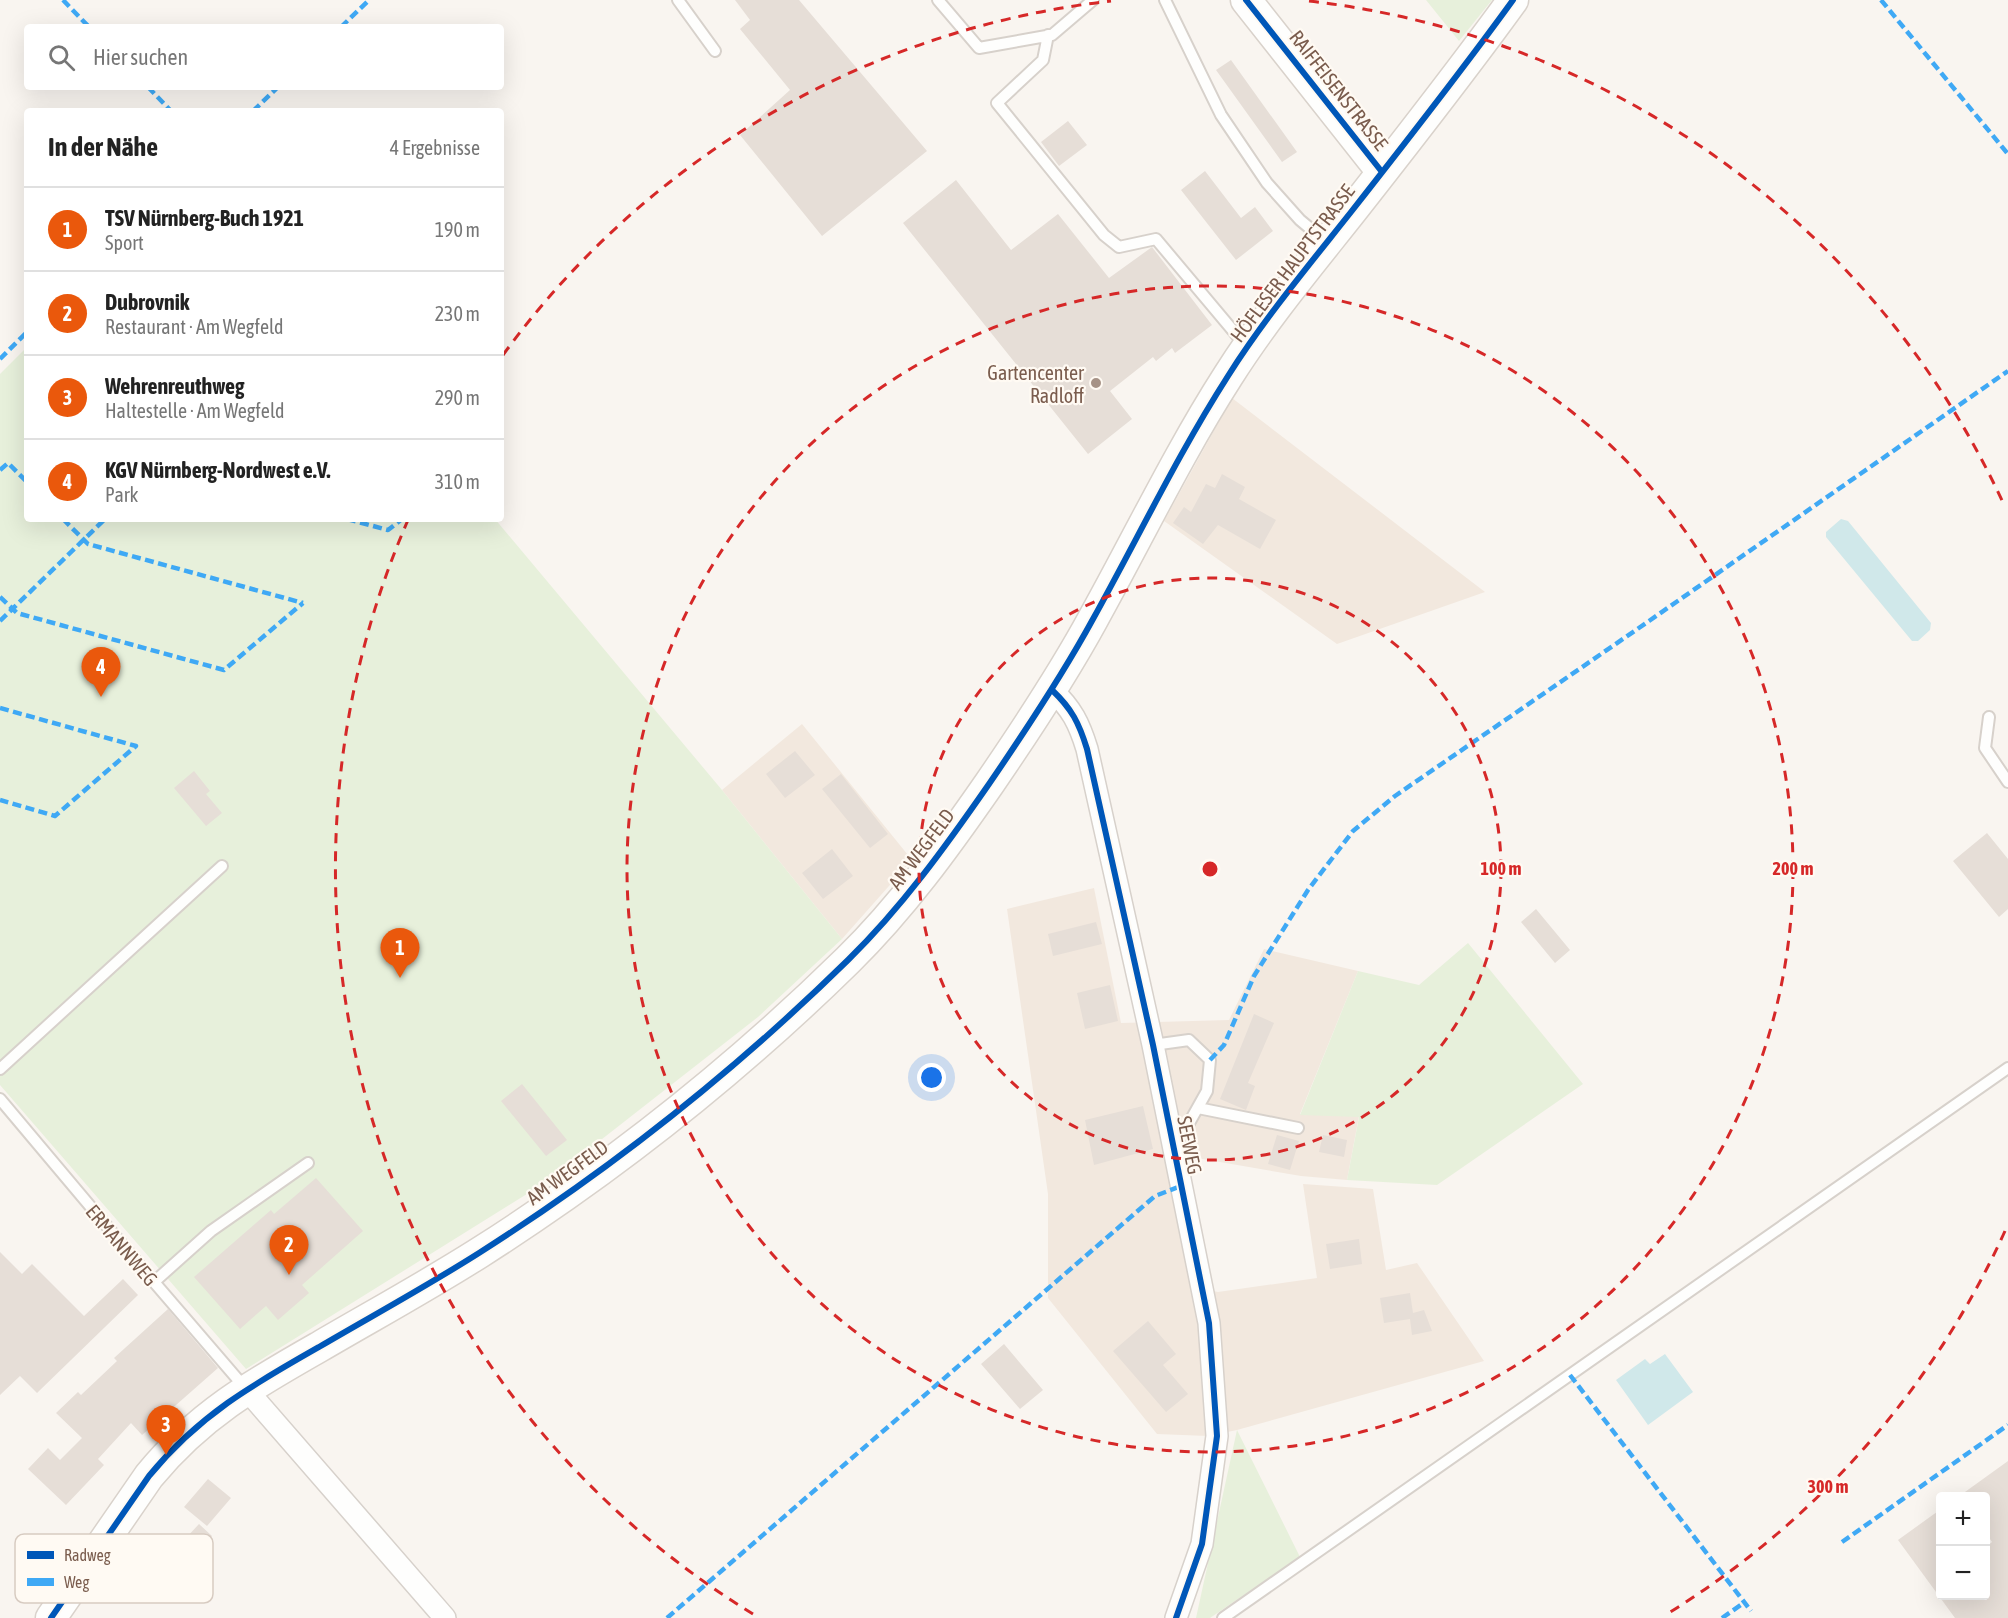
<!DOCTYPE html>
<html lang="de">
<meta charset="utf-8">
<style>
body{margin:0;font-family:"Asap Condensed",sans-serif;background:#f2f2f2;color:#222}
.controls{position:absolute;right:18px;bottom:18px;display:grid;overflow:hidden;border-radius:6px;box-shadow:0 6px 24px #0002}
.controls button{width:54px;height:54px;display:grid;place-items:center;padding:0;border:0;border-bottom:2px solid #e0e0e0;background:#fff;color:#222;font:30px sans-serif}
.you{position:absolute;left:932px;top:1078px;width:21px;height:21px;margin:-15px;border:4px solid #fff;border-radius:50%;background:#1a73e8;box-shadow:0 0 0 9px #1a73e833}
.badge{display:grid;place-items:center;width:39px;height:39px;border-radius:50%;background:#ea580c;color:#fff;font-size:20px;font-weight:700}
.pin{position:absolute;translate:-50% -50px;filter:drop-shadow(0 2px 3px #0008)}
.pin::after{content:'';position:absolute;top:32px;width:21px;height:18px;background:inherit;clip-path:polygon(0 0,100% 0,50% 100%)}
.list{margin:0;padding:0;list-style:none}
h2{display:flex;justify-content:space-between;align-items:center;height:78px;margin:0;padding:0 24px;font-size:26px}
h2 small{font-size:20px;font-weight:400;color:#767676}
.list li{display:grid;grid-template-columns:39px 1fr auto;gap:18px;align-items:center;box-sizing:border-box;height:84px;padding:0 24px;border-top:2px solid #e0e0e0}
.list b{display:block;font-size:22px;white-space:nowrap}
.list p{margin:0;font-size:20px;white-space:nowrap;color:#767676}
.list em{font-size:20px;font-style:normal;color:#767676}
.icon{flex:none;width:33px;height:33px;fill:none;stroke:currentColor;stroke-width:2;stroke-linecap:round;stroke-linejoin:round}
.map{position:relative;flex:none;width:2008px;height:1618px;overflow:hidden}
.search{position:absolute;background:#fff;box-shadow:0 6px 24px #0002;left:24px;top:24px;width:480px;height:66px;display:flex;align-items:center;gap:15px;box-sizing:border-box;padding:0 21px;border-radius:6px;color:#767676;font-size:22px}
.panel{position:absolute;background:#fff;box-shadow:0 6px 24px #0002;left:24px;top:108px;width:480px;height:414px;border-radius:6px}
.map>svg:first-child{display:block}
.residential{fill:#f2e8de}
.green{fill:#e7f0db}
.water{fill:#d0e8ea}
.building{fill:#e6ded7}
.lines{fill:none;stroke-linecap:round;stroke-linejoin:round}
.lane-casing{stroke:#d7d1cb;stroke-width:14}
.street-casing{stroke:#d7d1cb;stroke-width:24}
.secondary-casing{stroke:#d9d2cb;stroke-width:33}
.lane{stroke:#fefefd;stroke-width:10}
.street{stroke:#fefefd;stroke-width:21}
.secondary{stroke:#fefefd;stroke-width:30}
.quiet{stroke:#3fa9f5;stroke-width:4.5;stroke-dasharray:9 4.5;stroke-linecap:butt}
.cycleway-casing{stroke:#fffaf3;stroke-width:10}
.cycleway{stroke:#0057b8;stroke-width:6}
.ring{fill:none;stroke:#d62828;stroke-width:3;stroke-dasharray:10 8}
.poi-dot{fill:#a69286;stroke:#fffaf3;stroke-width:2}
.labels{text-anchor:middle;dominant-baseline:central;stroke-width:4.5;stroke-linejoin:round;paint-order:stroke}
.street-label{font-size:20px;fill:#7a5c4d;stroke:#fffaf3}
.poi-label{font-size:20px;fill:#7a5c4d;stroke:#fffaf3;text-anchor:end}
.key{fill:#fffaf3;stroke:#d7cbc1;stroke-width:1.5}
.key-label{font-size:16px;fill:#7a5c4d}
.centre{fill:#d62828;stroke:#fffaf3;stroke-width:3}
.ring-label{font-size:18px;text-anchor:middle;font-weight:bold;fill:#d62828;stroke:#fffaf3;stroke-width:4.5;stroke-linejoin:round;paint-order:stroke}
</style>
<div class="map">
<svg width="2008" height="1618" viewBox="0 0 2008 1618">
<rect width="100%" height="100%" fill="#f9f5f0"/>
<path class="residential" d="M1232 398 1485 592 1337 644 1164 521Z
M802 724 912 860 842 939 722 790Z
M1094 888 1121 1023 1229 1020 1264 949 1358 971 1300 1114 1359 1116 1347 1180 1301 1176 1191 1157 1167 1167 1191 1286 1218 1292 1317 1278 1303 1184 1373 1189 1386 1270 1417 1263 1484 1361 1237 1430 1208 1436 1157 1434 1048 1298V1194L1007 909Z"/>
<path class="green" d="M1426 0H1492L1459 41Z
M27 347V519H495L722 790 842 939 758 1017 551 1179 246 1369 0 1085V374Z
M1468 943 1583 1084 1437 1185 1347 1180 1359 1117 1300 1115 1358 971 1419 985Z
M1237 1430 1300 1557 1210 1618H1196Z"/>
<path class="water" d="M1841 519 1848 521 1931 623 1930 630 1918 641H1912L1826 537V532Z
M1665 1354 1693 1392 1648 1425 1616 1380 1645 1359 1650 1364Z"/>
<path class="building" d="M735 0H799L927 151 822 236 740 135 790 90 740 29 750 20Z
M1231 60 1297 152 1282 162 1216 70Z
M1068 121 1087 145 1059 166 1041 142Z
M1205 171 1241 218 1255 207 1273 231 1236 260 1181 190Z
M956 180 1011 250 1058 214 1109 278 1152 247 1212 325 1175 353 1172 348 1156 361 1153 357 1110 391 1132 419 1088 454 903 223Z
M1222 474 1245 487 1239 499 1276 520 1260 549 1218 525 1203 544 1173 523 1184 507 1191 512 1206 484 1215 488Z
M795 751 815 775 785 798 766 774Z
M194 771 210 791 206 794 222 813 206 826 174 788Z
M841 774 888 834 870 848 822 789Z
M1987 833 2008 859V909L1999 917 1953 861Z
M832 849 853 876 823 899 802 873Z
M1536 909 1570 950 1555 963 1521 922Z
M1096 922 1102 944 1053 956 1048 934Z
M1110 985 1118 1021 1085 1029 1077 993Z
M1254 1014 1274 1023 1248 1083 1255 1086 1246 1110 1220 1099Z
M522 1084 567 1140 546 1156 501 1101Z
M1143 1106 1153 1149 1094 1165 1085 1120Z
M1277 1135 1299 1141 1290 1170 1268 1164Z
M1323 1135 1347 1140 1344 1157 1319 1152Z
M316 1178 363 1231 302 1285 309 1293 278 1320 266 1306 240 1329 194 1277 271 1210 274 1214Z
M1359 1239 1362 1264 1330 1269 1326 1244Z
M0 1252 22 1274 32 1264 84 1316 123 1279 138 1295 37 1393 20 1376 0 1395Z
M1410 1293 1413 1313 1424 1310 1432 1331 1412 1335 1410 1319 1384 1323 1380 1298Z
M168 1309 218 1368 142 1435 131 1423 98 1459 104 1465 66 1505 28 1469 48 1448 60 1460 82 1438 56 1413 78 1392 81 1395 117 1361 114 1358Z
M1148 1321 1176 1354 1163 1365 1188 1394 1166 1412 1113 1351Z
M1004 1344 1043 1390 1020 1409 981 1364Z
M2008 1461V1618H1955L1898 1540 1941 1509V1596H1986V1547L1992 1542 1986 1533V1497H1958Z
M208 1479 231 1498 207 1526 184 1507Z
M199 1524 212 1536 199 1551 185 1539Z"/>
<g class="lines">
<g class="lane-casing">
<path id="lane" d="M678 0 715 51
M938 0 979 48 1052 35 1093 0
M1165 0 1221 115 1267 183 1300 220 1324 240
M1048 35 1043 60 997 103 1104 235 1119 247 1156 239 1245 345
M1989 717 1985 748 2008 782
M1153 1045 1189 1040 1210 1060 1207 1091 1175 1148
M0 1069 222 866
M0 1099 148 1275 246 1389
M1198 1108 1298 1128
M154 1282 211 1231 308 1163
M1223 1618 2008 1068"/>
</g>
<g class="street-casing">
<path id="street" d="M1052 690C1072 709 1079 723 1087 749L1153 1045 1209 1323 1217 1436 1202 1544 1176 1618
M246 1389 445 1618"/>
</g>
<g class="secondary-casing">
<path id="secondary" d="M1246 0 1382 172
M51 1618 149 1476C199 1415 252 1385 319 1347 372 1316 427 1286 479 1253 611 1169 736 1070 848 960 902 907 946 846 989 784 1026 730 1062 676 1093 619 1138 538 1178 454 1228 376 1264 319 1309 265 1351 212 1406 142 1461 72 1513 0"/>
</g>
<use href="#lane" class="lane"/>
<use href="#street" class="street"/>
<use href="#secondary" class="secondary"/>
<path class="quiet" d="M63 0 89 27
M1881 0 2008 154
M341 27 369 0
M148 87 171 111
M253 111 278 87
M0 359 27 332
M0 470 8 463 27 482
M63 519 88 544 303 603
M347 519 388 530 402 519
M0 597 17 613 224 670 303 603
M0 621 105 519
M0 708 136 746 55 816 0 800
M1210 1060 1224 1045 1254 976 1308 890 1353 831 1395 796 1649 621 2008 371
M1570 1375 1751 1611
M1842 1542 2008 1425
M667 1618 1155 1196 1181 1186
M1722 1618 1745 1602"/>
<g class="cycleway-casing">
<path id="cycleway" d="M1246 0 1382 172
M1052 690C1072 709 1079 723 1087 749L1153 1045 1209 1323 1217 1436 1202 1544 1176 1618
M51 1618 149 1476C199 1415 252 1385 319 1347 372 1316 427 1286 479 1253 611 1169 736 1070 848 960 902 907 946 846 989 784 1026 730 1062 676 1093 619 1138 538 1178 454 1228 376 1264 319 1309 265 1351 212 1406 142 1461 72 1513 0"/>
</g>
<use href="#cycleway" class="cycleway"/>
</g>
<g class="ring">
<circle cx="1210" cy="869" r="291"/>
<circle cx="1210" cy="869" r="583"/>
<path d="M2005 1231A874 874 0 0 1 1667 1614M753 1614A874 874 0 0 1 408 520M503 355A874 874 0 0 1 1111 1M1309 1A874 874 0 0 1 2005 507"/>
</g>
<circle class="poi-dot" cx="1096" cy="383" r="6"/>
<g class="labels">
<g class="street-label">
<text transform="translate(1339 90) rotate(52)">RAIFFEISENSTRASSE</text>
<text transform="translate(1292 263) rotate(-53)">HÖFLESER HAUPTSTRASSE</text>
<text transform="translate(921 849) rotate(-53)">AM WEGFELD</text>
<text transform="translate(1190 1145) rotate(79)">SEEWEG</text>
<text transform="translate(567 1172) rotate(-36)">AM WEGFELD</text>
<text transform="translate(122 1245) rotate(50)">ERMANNWEG</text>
</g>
<g class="poi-label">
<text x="1084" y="372">Gartencenter<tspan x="1084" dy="23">Radloff</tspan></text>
</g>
</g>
<rect x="15" y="1534" width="198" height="69" rx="9" class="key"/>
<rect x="27" y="1551" width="27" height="8" fill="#0057b8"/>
<rect x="27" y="1578" width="27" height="8" fill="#3fa9f5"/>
<g class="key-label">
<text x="64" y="1561">Radweg</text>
<text x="64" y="1588">Weg</text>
</g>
<circle cx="1210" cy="869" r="9" class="centre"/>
<g class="ring-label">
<text x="1501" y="875">100 m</text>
<text x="1793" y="875">200 m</text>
<text x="1828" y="1493">300 m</text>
</g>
</svg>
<div class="controls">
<button>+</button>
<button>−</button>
</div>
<div class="you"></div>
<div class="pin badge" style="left:400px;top:978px">1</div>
<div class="pin badge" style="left:289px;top:1275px">2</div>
<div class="pin badge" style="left:166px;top:1455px">3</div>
<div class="pin badge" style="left:101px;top:697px">4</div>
<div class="search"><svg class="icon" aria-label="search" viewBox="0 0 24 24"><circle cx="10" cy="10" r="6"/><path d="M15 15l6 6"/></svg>Hier suchen</div>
<section class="panel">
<h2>In der Nähe<small>4 Ergebnisse</small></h2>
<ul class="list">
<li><span class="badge">1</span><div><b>TSV Nürnberg-Buch 1921</b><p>Sport</p></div><em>190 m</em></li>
<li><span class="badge">2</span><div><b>Dubrovnik</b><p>Restaurant · Am Wegfeld</p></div><em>230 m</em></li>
<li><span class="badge">3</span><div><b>Wehrenreuthweg</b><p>Haltestelle · Am Wegfeld</p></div><em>290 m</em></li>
<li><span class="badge">4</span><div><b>KGV Nürnberg-Nordwest e.V.</b><p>Park</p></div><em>310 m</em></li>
</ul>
</section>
</div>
